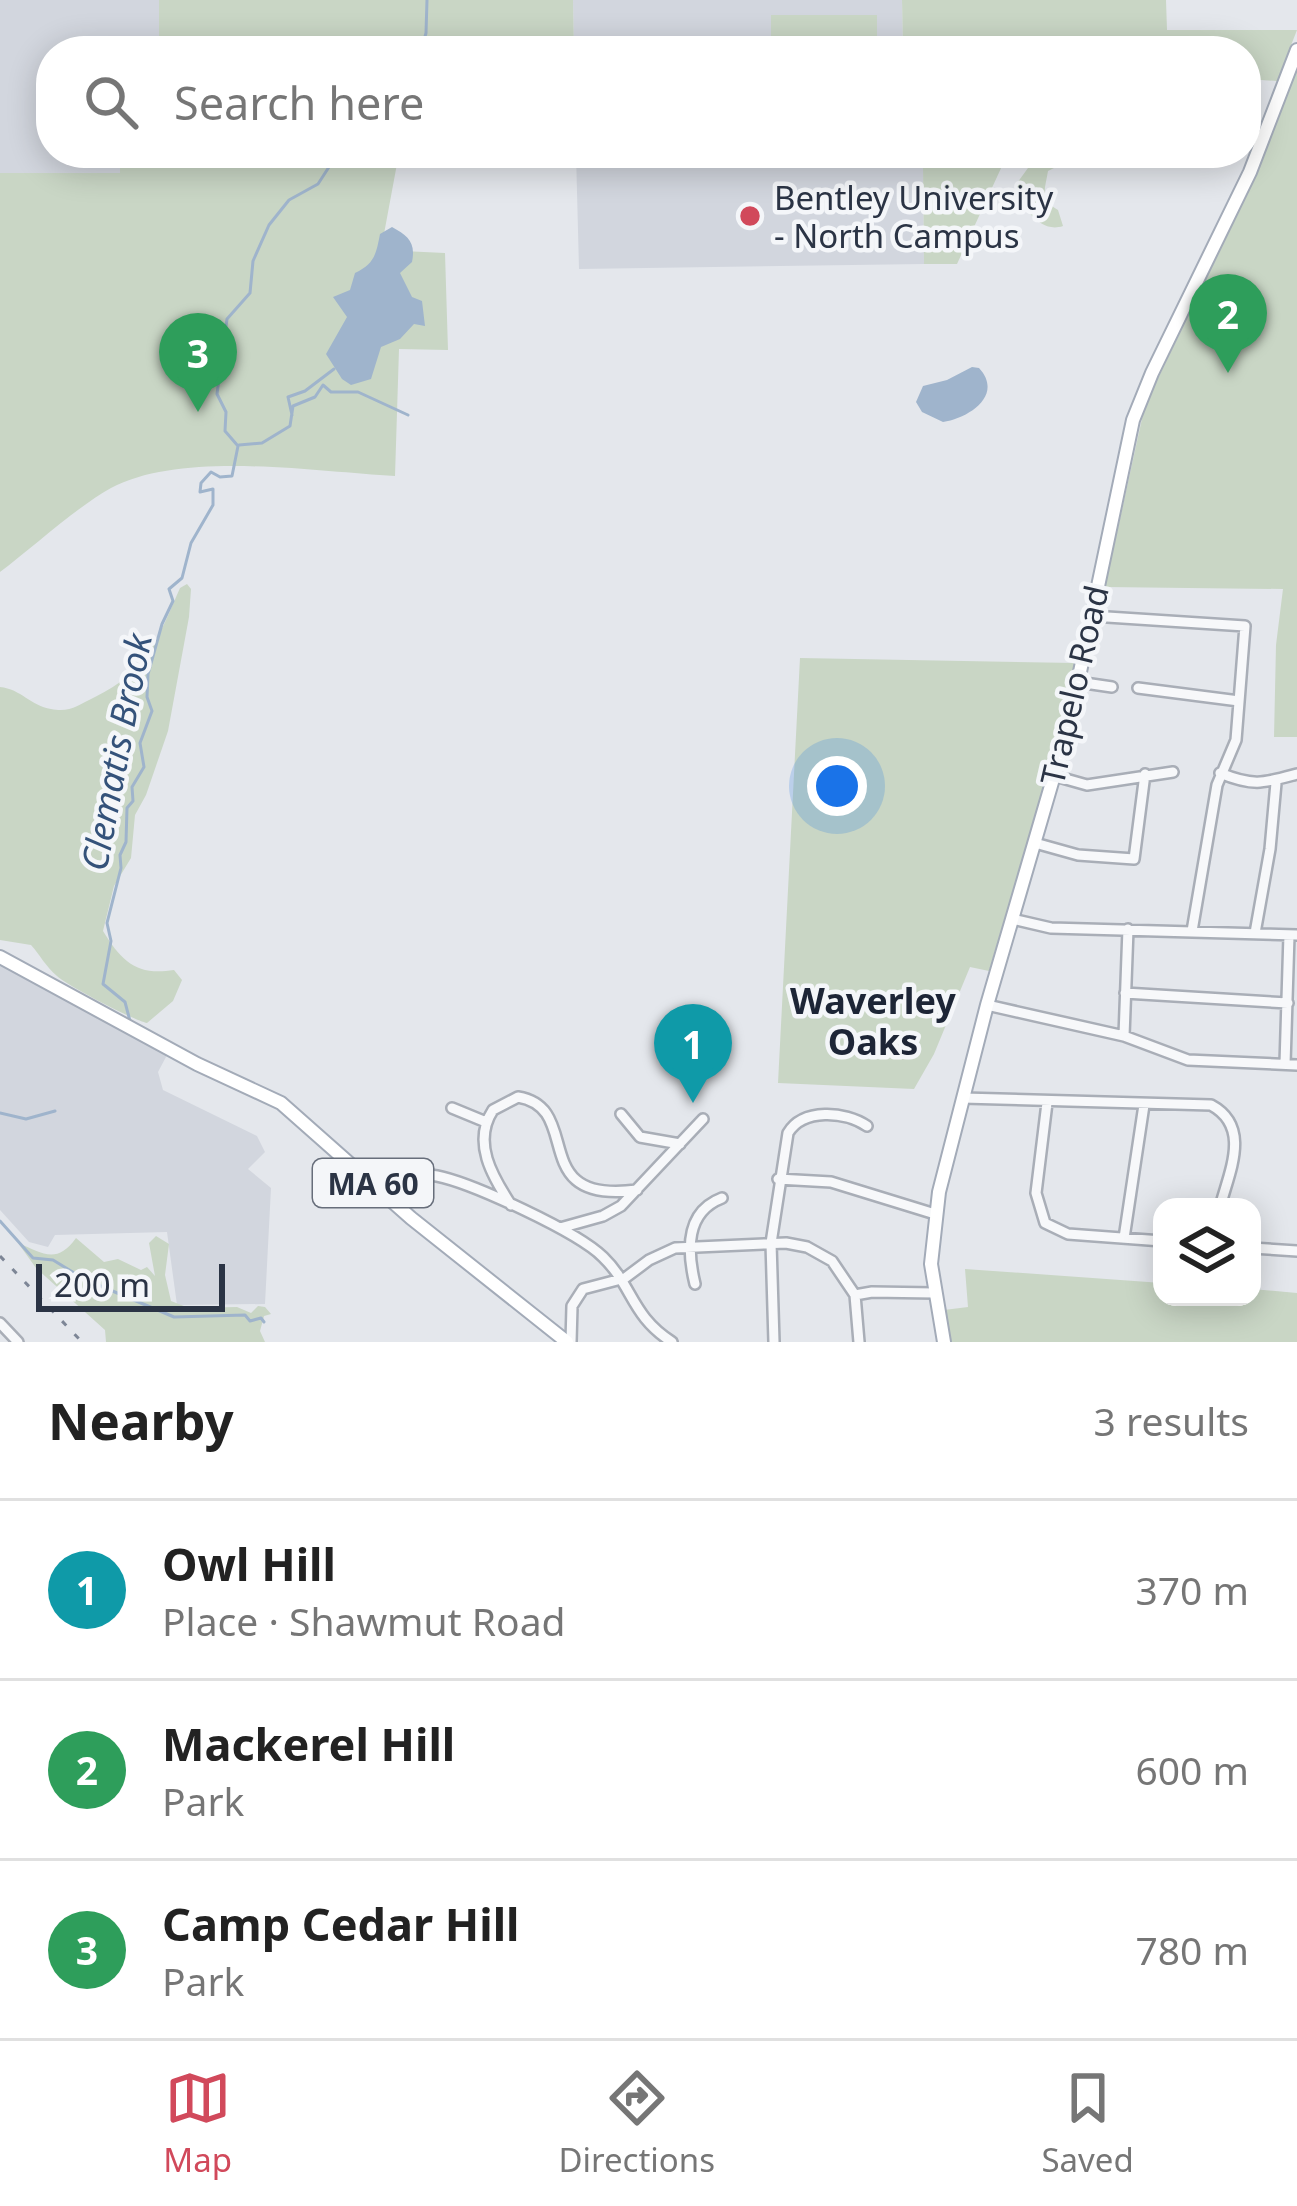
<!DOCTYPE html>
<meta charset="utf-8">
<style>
body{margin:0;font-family:"Noto Sans",sans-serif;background:#f2f2f2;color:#222}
.controls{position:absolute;right:36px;bottom:36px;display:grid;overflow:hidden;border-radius:24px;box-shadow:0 6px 30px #0003}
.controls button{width:108px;height:108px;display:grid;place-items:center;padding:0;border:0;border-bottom:3px solid #e0e0e0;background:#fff;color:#222;font:60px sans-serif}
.scale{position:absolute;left:36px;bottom:30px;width:189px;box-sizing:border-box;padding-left:12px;border:6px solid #2b3445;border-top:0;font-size:33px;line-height:42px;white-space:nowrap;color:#2b3445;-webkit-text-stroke:9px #f4f6f9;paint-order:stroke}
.you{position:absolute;left:837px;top:786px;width:42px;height:42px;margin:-30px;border:9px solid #fff;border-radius:50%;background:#1a73e8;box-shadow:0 0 0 18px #1a73e833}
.badge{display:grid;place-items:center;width:78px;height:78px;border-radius:50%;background:#d1495b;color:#fff;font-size:39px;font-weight:700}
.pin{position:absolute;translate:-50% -99px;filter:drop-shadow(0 3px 6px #0008)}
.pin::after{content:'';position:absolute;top:63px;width:42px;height:36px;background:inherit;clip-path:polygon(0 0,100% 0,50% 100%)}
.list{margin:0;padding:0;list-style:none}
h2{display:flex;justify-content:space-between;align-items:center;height:156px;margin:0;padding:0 48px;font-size:51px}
h2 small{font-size:39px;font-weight:400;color:#767676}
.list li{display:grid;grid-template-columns:78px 1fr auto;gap:36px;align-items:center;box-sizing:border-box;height:180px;padding:0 48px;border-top:3px solid #e0e0e0}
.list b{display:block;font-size:45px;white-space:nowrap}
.list p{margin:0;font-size:39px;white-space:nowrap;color:#767676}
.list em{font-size:39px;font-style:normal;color:#767676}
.icon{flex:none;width:66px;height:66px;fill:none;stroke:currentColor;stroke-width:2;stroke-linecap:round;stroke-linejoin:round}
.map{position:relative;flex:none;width:1297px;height:1342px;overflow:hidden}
.search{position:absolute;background:#fff;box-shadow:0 6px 30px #0003;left:36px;right:36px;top:36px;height:132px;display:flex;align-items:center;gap:30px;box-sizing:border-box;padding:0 42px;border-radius:48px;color:#767676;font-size:45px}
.sheet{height:696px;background:#fff}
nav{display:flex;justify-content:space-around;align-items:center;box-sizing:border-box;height:168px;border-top:3px solid #e0e0e0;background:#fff;font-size:33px;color:#767676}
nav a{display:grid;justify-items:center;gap:6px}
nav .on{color:#d1495b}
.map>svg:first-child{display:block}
.built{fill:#d2d6de}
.green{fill:#c9d6c5}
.water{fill:#9fb4cc}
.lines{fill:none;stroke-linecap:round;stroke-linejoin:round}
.stream{stroke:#9fb4cc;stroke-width:3}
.minor-casing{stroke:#a9aeb7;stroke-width:14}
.major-casing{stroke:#a3abb8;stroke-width:16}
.minor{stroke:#f7f8fa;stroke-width:9}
.major{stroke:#fff;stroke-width:12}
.rail{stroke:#7d8696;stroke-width:3;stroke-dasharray:6 12;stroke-linecap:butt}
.poi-dot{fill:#d1495b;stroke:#f4f6f9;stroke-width:4.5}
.labels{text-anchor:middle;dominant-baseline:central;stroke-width:9;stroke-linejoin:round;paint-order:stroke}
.shield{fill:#f4f6f9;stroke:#676e7b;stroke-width:3}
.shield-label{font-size:30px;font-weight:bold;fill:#2b3445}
.poi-label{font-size:33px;fill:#2b3445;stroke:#f4f6f9;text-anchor:start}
.street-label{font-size:33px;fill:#2b3445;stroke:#f4f6f9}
.water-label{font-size:36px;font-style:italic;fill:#34527a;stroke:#f4f6f9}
.neighbourhood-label{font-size:36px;font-weight:bold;fill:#1d2536;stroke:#f4f6f9}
</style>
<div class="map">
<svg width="1297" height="1342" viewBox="0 0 1297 1342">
<rect width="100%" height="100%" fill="#e4e7ec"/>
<path class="built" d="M0 0H159V51H51V153H120V173H0Z
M573 0H902L903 51H574Z
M576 153H895L923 168 924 264 579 269Z
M0 963 167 1055 158 1072 163 1090 257 1136 265 1152 248 1169 271 1188 265 1304 177 1305 167 1232 55 1235 48 1247 29 1242 0 1210Z"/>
<path class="green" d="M159 0H573L574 51H159Z
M902 0H1166L1167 30H1297L1277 81 1246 79V51H903Z
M771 15H877V51H771Z
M1297 70V737H1274L1276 645 1283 589 1105 587 1145 405 1252 184Z
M120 153H399L381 250 445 253 448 350 399 349 395 476C314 472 183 450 111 488 78 506 32 548 0 572V173H120Z
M895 153H1008L957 264H924L923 168Z
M1051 153H1062L1064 157 1060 165 1048 171C1045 190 1039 199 1058 210L1063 226C1040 234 1022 207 1015 186L1028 168Z
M187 584 191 589 189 617 168 731 146 795 135 815 131 858 114 886 103 931C122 962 137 976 174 970L182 980 173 1001 147 1023C133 1020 68 986 57 976 46 967 40 955 31 945L0 940V687C21 689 31 706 51 709 70 713 78 705 95 697 148 671 157 640 180 588Z
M800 658 1075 663 1059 735 989 971 970 967 934 1054 914 1089 778 1083Z
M156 1236 169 1244 165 1275 171 1301 189 1308 237 1307 251 1313 258 1306 265 1307 271 1314 264 1316 260 1331 265 1342H106L105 1330 36 1268 18 1243C42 1253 57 1265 76 1238L104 1262 118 1259 141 1270 147 1267 155 1276 149 1243Z
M965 1269 1162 1283V1297H1252V1289L1297 1293V1342H951L944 1310 968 1307Z"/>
<path class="water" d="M392 227C408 236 416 242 412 262L400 273 412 297 422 301 425 326 414 324 400 339 381 347 371 379 351 385 342 379 326 354 347 317 333 297 350 290 355 273C374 264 376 255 380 234Z
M972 367 979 368C1004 395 969 418 943 422L922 412 916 402 923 386 947 380Z"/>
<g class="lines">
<path class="stream" d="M421 51 426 33 427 0
M292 415 288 397 305 391 334 369
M239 445 262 443 290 426 293 406 315 397 323 385 331 392H358L408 415
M130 1021 125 1002 103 984 111 941 107 923 121 868 120 855 126 842 127 808 133 801 132 787 144 767 140 743 152 711 147 697 148 674 162 624 173 601 169 589 182 578 191 543 213 505V489L200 492 201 483 211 472 220 477 232 476 238 446 225 431 226 412 217 394 227 319 250 293 253 261 269 225 289 200 318 184 338 153
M0 1113 26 1119 55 1111
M0 1221 33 1258 53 1260 84 1279 174 1317 245 1315 250 1321 261 1318 264 1322"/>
<g class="minor-casing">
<path id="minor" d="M1092 616 1245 626 1236 740 1217 785 1192 931
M1078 682 1112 687
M1138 688 1239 701
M1220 773C1254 787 1264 783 1297 774
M1055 776 1087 785 1173 772
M1035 843 1078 855 1134 859 1145 774
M1012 919 1051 928 1297 935
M1255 933 1270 849 1276 783
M1125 993 1288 1003
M987 1005 1124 1036 1188 1060 1297 1065
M1124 1036 1128 929
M1285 1064 1289 935
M963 1098 1211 1105C1252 1127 1229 1172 1220 1207
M1047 1103 1036 1193 1045 1223 1068 1234 1162 1241
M452 1108 486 1122
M621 1114 640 1137 680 1144
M778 1179 831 1182 935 1214
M373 1183C393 1176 416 1172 437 1176 472 1183 578 1232 603 1257 633 1286 631 1316 672 1342
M511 1205C492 1176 472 1142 493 1110L518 1097C585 1108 525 1205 637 1190
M560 1228 603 1216 621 1206 703 1119
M1124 1238 1144 1105
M1252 1248 1297 1251
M695 1284C687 1251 685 1212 722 1198
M855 1295 859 1342
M0 1323 18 1342
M571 1342 572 1306 583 1289 625 1278 649 1260 675 1248 786 1243 807 1247 832 1261 855 1295 872 1292 934 1293
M774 1342 771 1243 788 1133C803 1108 845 1111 867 1126"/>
</g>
<g class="major-casing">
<path id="major" d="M0 957 197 1064 281 1103 411 1218 567 1342
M944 1342 931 1264 939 1192 987 1005 1069 724 1133 420 1152 373 1250 172 1297 50"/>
</g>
<use href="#minor" class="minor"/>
<use href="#major" class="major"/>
<path class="rail" d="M0 1256 82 1342"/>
</g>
<circle class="poi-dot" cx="750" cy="216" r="12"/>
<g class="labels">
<rect class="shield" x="313" y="1159" width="120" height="48" rx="9"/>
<g class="shield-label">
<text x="373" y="1183">MA 60</text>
</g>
<g class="poi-label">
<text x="774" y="197">Bentley University<tspan x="774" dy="38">- North Campus</tspan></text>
</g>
<g class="street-label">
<text transform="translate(1074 685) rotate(-77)">Trapelo Road</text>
</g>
<g class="water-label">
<text transform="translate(116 752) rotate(-79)">Clematis Brook</text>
</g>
<g class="neighbourhood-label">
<text x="873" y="1000">Waverley<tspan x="873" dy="41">Oaks</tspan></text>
</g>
</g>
</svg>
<div class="controls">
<button><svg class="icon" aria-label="layers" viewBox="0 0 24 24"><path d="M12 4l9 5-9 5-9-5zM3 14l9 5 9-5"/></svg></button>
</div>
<div class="scale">200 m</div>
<div class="you"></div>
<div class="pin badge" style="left:693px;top:1103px;background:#0f9aa8">1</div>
<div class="pin badge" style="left:1228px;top:373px;background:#2e9e5b">2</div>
<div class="pin badge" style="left:198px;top:412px;background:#2e9e5b">3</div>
<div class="search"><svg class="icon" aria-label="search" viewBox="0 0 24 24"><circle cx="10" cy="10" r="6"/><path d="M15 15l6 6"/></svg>Search here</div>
</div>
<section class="sheet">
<h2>Nearby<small>3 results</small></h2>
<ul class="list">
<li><span class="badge" style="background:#0f9aa8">1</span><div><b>Owl Hill</b><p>Place · Shawmut Road</p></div><em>370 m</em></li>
<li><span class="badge" style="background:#2e9e5b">2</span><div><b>Mackerel Hill</b><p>Park</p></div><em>600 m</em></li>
<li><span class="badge" style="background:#2e9e5b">3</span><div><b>Camp Cedar Hill</b><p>Park</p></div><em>780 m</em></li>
</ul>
</section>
<nav>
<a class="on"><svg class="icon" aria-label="map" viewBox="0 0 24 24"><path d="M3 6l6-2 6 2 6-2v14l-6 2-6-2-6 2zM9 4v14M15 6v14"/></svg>Map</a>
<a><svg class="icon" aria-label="directions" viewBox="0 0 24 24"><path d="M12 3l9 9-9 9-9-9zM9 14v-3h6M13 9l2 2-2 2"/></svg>Directions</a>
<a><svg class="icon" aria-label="saved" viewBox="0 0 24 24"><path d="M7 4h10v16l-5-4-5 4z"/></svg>Saved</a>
</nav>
